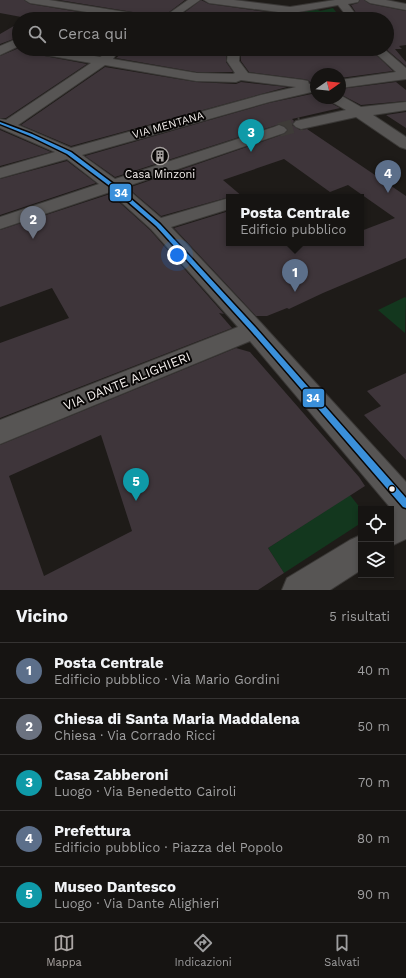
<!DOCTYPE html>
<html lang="it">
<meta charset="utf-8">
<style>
body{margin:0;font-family:"Work Sans",sans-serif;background:#1f1d1b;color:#f1f3f6}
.controls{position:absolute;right:12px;bottom:12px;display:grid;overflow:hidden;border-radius:0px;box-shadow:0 2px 6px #0003}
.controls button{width:36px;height:36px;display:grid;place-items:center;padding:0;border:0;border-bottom:1px solid #353332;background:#161412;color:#f1f3f6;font:20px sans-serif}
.compass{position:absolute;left:310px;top:68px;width:36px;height:36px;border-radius:50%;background:#161412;box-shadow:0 2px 6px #0003;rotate:76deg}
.you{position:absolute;left:177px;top:255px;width:14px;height:14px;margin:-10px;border:3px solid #fff;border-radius:50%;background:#1a73e8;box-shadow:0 0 0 6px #1a73e833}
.badge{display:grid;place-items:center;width:26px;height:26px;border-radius:50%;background:#aaa5a3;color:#fff;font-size:13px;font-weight:700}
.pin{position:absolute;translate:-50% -33px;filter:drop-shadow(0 1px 2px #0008)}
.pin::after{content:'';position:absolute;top:21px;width:14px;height:12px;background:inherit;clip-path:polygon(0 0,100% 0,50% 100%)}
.popup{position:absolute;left:226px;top:194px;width:138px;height:52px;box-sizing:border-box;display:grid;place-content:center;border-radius:0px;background:#161412;filter:drop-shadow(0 1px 3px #0005);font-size:13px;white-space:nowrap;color:#9e9e9f}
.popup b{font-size:15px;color:#f1f3f6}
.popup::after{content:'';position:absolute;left:50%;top:100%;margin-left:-8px;border:8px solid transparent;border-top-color:#161412}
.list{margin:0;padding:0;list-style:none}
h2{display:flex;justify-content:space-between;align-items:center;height:52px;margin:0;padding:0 16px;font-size:17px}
h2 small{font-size:13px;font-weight:400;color:#9e9e9f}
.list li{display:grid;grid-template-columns:26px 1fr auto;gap:12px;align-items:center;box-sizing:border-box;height:56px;padding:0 16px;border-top:1px solid #353332}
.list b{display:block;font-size:15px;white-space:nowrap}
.list p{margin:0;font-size:13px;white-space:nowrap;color:#9e9e9f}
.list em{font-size:13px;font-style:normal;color:#9e9e9f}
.icon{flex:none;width:22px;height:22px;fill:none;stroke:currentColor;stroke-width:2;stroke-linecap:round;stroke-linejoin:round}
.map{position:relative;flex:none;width:406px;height:590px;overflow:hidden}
.search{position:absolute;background:#161412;box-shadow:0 2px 6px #0003;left:12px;right:12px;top:12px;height:44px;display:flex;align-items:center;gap:10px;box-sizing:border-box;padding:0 14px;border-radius:22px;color:#9e9e9f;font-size:15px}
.sheet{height:332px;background:#161412}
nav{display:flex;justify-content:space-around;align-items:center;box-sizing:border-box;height:56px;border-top:1px solid #353332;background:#161412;font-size:11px;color:#9e9e9f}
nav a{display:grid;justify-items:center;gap:2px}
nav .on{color:#aaa5a3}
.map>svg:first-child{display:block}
.green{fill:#13371e}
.building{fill:#3e353a;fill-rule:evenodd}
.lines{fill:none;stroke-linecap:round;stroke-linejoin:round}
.minor-tunnel{stroke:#3e3b38;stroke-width:14;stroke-dasharray:14 7;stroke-linecap:butt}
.minor-casing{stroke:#3a3836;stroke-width:2}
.minor{fill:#575554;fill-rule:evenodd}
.bus-1-casing{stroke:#080605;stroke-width:3}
.bus-1{fill:#3a90db;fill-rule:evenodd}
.bus-dot{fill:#f5f0ee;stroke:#080605;stroke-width:1.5}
.labels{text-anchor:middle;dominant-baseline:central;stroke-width:4;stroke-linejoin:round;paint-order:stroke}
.far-street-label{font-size:11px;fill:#f5f0ee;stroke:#080605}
.far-poi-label{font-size:11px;fill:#f5f0ee;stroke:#080605}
.street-label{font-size:13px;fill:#f5f0ee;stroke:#080605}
.line-badge{stroke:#080605;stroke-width:1.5}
.badge-label{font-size:11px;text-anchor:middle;font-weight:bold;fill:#fff}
</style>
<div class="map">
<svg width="406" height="590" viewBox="0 0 406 590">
<rect width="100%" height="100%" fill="#1e1b18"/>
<path class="green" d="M314 8 320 11 333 8 339 16H348L350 19H278L291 12Z
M405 297 406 298 405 333 378 310Z
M350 495 361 509V523L284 573 268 548Z"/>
<path class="building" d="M0 0H24L30 4 103 16 102 19H32L0 13Z
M59 0H104L103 6 104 0H185L160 19 151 15Z
M201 0 209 4 274 13 266 19H176Z
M360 0H364L370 4 406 11V45L399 46 402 49H395L406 62V66L386 49 387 19H360L351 5 358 3Z
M19 23V37L0 44V34Z
M19 48V50L34 54 87 64 6 118H0V56Z
M127 49H226V62L233 72H196L116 58Z
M241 49H370L393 71 340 78V74H316V82H310L308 80 303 79 249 72 241 61Z
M105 67 196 82 236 84 241 82 287 87 71 146 21 125Z
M396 82 406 90V101L361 105 340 94V89Z
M316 93V98H327L329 102 340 108 292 119 294 121 292 125 300 130 307 129 406 196V258L323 293 289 309 287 308 267 316H256L174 228 229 211V243H361V231L395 218 348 185 330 192 284 159 223 180 243 197H229L161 216 128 188 284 134 288 129 280 124 115 177 85 156 269 103Z
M406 112V128L386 115Z
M0 130 51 152 0 166Z
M67 161 96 183 0 215V179Z
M110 194 150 230 224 314 219 313 232 328 0 418V343L69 318 52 288 0 307V230Z
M236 348 250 352 359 477 365 486 268 548 284 573 258 590H0V445ZM101 435 132 531 44 576 9 476Z
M406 373V460L364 415 381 406 367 391Z"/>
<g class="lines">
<path class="minor-tunnel" d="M279 130 301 124"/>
<g class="minor-casing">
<path id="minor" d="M25 0H49L151 16 156 19H131L30 3Z
M188 0H200L173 19H161Z
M204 0H234L290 7 335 0H359L358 2 348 4 359 19H349L338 5 293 13 280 19H267L278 12 209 3Z
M365 0H386L406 4V10L370 3Z
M19 38V46L0 55V46Z
M28 49H55L100 57 109 52 113 53 115 56 113 59 196 73 233 74 235 73 227 61 228 49H240L239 61 248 73 303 80 308 81 309 84 316 83V91L269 102 82 155 115 179 274 127 279 125 284 127 287 130 284 133 125 187 161 218 229 198V209L171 227 262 324 406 482V539L391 546V514L394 512 250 341 0 444V420L238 327 151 229 110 192 0 229V217L99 184 67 159 0 178V168L55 152 0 128V119L6 120 91 63 34 53 30 52ZM105 65 196 81 236 82 241 80 296 87 261 95 71 148 18 125Z
M371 49H384L406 68V79L340 88V80L396 72Z
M340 95 361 107 406 102V110L373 115 406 137V149L400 147 356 117 301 129 296 127 293 124 296 121 346 110 330 101 328 98H340Z
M361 535V570L330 590H282L287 578 350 540Z"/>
</g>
<use href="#minor" class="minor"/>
<g class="bus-1-casing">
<path id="bus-1" d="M0 122 32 134 71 152 115 185 160 224 256 328 406 498V508L403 507 252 332 156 226 111 187 67 154 30 136 0 124Z"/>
</g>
<use href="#bus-1" class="bus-1"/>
</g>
<defs>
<g id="building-ring" transform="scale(0.9)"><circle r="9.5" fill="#080605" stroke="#aaa5a3" stroke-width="1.5"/><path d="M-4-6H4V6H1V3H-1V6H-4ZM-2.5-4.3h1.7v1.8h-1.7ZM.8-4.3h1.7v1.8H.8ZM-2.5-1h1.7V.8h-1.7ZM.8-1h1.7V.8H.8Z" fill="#aaa5a3"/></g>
</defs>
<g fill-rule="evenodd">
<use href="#building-ring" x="160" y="156"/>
</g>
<circle class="bus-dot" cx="392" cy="489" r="3.5"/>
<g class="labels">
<g class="far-street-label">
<text transform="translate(168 125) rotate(-16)">VIA MENTANA</text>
</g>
<g class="far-poi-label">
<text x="160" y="174">Casa Minzoni</text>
</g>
<g class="street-label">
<text transform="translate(127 381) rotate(-22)">VIA DANTE ALIGHIERI</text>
</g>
</g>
<g class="line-badge">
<rect x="109" y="183" width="23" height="19" rx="4" fill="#3a90db"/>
<rect x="302" y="388" width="23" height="20" rx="4" fill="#3a90db"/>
</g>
<g class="badge-label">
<text x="121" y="197">34</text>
<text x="313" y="402">34</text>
</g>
</svg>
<div class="controls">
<button><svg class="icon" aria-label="locate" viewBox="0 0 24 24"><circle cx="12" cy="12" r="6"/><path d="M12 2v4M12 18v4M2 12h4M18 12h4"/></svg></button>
<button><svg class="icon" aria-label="layers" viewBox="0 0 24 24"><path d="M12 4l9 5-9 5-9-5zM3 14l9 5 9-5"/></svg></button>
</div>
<svg class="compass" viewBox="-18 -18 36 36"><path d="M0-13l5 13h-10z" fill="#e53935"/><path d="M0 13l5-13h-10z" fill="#9e9e9f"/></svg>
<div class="you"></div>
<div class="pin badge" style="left:295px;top:292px;background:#5c6f8a">1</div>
<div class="popup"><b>Posta Centrale</b>Edificio pubblico</div>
<div class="pin badge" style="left:33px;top:239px;background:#6b7280">2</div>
<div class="pin badge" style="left:251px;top:152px;background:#0f9aa8">3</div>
<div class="pin badge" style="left:388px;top:193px;background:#5c6f8a">4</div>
<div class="pin badge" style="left:136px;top:501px;background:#0f9aa8">5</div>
<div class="search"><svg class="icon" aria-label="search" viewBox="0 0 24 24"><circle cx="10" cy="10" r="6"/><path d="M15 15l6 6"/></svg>Cerca qui</div>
</div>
<section class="sheet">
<h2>Vicino<small>5 risultati</small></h2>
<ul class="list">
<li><span class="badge" style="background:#5c6f8a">1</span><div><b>Posta Centrale</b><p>Edificio pubblico · Via Mario Gordini</p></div><em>40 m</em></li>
<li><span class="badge" style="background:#6b7280">2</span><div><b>Chiesa di Santa Maria Maddalena</b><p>Chiesa · Via Corrado Ricci</p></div><em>50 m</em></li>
<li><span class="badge" style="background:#0f9aa8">3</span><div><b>Casa Zabberoni</b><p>Luogo · Via Benedetto Cairoli</p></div><em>70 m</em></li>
<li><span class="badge" style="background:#5c6f8a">4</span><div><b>Prefettura</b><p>Edificio pubblico · Piazza del Popolo</p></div><em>80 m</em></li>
<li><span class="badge" style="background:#0f9aa8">5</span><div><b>Museo Dantesco</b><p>Luogo · Via Dante Alighieri</p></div><em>90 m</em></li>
</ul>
</section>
<nav>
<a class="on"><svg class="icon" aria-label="map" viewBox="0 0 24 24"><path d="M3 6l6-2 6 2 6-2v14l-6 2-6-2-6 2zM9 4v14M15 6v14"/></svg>Mappa</a>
<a><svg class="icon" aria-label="directions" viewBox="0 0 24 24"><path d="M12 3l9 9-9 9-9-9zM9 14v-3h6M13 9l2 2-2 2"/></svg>Indicazioni</a>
<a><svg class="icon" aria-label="saved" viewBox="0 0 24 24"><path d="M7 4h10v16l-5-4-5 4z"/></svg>Salvati</a>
</nav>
